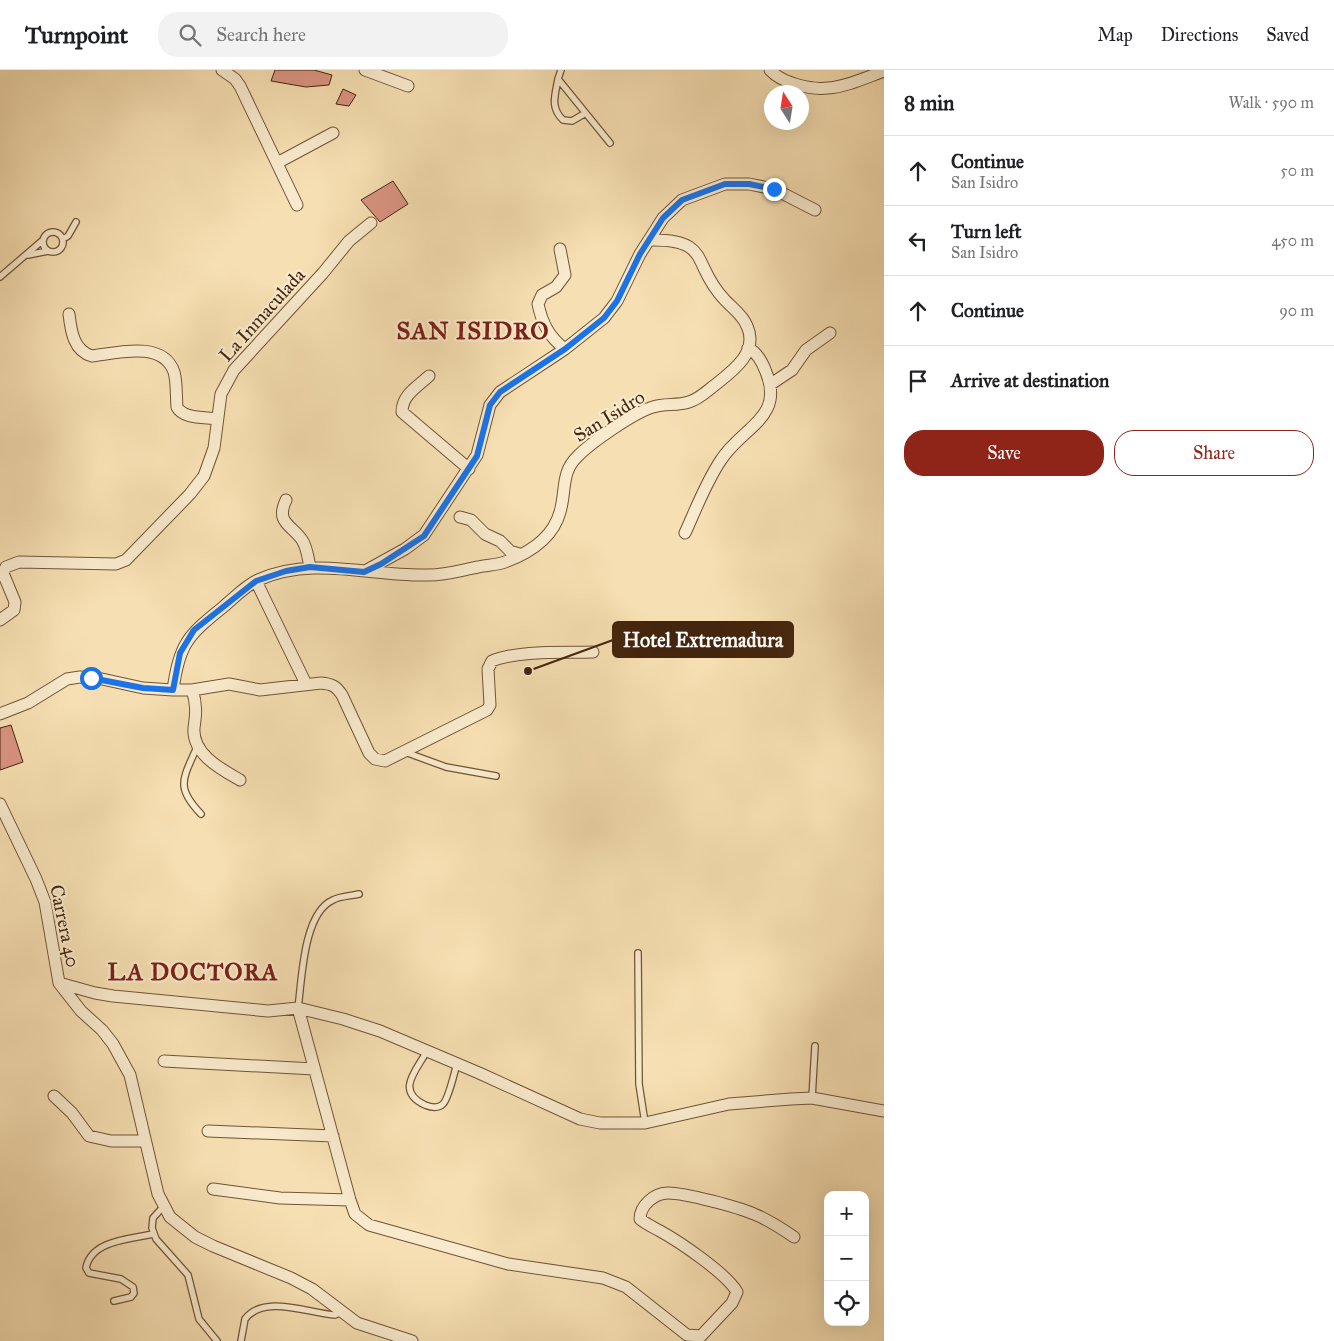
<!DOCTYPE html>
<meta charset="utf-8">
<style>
body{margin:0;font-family:"IM FELL Great Primer",serif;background:#f2f2f2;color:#202124}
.controls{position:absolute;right:15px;bottom:15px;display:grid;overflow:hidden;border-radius:10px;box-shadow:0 5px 20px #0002}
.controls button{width:45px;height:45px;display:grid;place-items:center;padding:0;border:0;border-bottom:1px solid #e0e0e0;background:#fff;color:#202124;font:25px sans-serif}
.compass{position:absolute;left:764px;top:15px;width:45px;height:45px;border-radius:50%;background:#fff;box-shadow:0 5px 20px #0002;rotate:348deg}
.stop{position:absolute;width:15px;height:15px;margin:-11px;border:4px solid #1a73e8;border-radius:50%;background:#fff}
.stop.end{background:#1a73e8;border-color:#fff;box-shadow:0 1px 5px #0008}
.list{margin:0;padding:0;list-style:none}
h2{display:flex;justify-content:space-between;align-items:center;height:65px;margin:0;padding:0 20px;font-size:21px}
h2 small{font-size:16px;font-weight:400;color:#757577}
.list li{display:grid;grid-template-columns:32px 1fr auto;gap:15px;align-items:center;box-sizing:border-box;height:70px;padding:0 20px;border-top:1px solid #e0e0e0}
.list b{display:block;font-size:19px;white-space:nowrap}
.list p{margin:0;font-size:16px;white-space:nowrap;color:#757577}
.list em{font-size:16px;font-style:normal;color:#757577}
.actions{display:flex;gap:10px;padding:15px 20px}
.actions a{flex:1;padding:11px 0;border:1px solid #8f2418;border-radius:20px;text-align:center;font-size:18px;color:#8f2418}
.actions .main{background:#8f2418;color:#fff}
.icon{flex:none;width:28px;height:28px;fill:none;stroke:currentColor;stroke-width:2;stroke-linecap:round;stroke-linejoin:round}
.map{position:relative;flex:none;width:884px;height:1271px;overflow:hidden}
header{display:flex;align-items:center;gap:30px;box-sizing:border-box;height:70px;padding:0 25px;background:#fff;border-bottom:1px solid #e0e0e0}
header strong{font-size:24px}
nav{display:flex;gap:28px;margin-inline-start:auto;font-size:18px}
.search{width:350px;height:45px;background:#f2f2f2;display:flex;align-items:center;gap:12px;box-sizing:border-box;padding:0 18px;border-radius:20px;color:#757577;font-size:19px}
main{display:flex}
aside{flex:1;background:#fff}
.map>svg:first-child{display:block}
.building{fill:#da9482;stroke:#44250d}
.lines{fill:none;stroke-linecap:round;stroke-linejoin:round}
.lane-casing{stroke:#705436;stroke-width:8}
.street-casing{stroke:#705436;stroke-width:13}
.lane{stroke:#f9eacd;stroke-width:5.5}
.street{stroke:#f9eacd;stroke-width:11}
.route{stroke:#1a73e8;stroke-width:6}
.labels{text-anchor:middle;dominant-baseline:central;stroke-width:4.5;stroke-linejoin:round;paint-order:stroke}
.street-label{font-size:19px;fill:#44250d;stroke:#f9eacd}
.district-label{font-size:24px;font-weight:bold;letter-spacing:1px;fill:#7a1f14;stroke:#f9eacd}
.leader{fill:none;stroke:#44250d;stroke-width:2}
.callout-dot{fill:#44250d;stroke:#f9eacd;stroke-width:2}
.callout{fill:#44250d;stroke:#44250d;stroke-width:2}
.callout-label{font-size:20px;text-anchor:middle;font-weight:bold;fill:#fff}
</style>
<header>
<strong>Turnpoint</strong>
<div class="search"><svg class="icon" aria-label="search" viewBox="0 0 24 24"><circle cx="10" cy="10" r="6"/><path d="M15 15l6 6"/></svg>Search here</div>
<nav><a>Map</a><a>Directions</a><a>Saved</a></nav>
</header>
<main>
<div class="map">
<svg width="884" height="1271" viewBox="0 0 884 1271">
<rect width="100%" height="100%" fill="#f6dfb2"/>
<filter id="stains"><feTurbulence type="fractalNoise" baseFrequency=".004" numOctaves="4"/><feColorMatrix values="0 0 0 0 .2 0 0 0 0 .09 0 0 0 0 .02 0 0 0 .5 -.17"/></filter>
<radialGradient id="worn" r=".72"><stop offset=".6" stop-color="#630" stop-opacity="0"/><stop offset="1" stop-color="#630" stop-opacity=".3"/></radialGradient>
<path class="building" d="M275 0H314L332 5 329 15 306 17 271 11Z
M343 19 356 25 349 36 336 34Z
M393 111 408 134 380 152 361 130Z
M11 655 23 692 0 700V658Z"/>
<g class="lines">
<g class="lane-casing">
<path id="lane" d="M561 0 558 9 610 73
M558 9C555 26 550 37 563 50L572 51 584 44
M43 172a10 10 0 1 1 20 0a10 10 0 1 1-20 0Z
M63 169 68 166 76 152
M28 185 48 181
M0 207 43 170
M197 677C183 709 175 717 201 744
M405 682 446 697 496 706
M638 883 639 1014 645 1053
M298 938C302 910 303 843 333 830 340 826 351 826 359 824
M427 981C416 1001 395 1021 425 1035 430 1037 438 1039 443 1034 449 1028 454 1003 457 994
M812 1028 815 976
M163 1137 153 1148 152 1158 156 1169 188 1205 199 1249 217 1271
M114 1231 131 1227 134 1223 133 1217 121 1209 89 1203 86 1198C91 1170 131 1169 153 1164
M241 1271 245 1249C264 1224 308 1243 335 1245L341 1242"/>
</g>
<g class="street-casing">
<path id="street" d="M222 0 235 9 240 16 297 135
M365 0 408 16
M770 0C782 13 810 20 828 18 846 17 867 7 884 1
M277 93 333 63
M560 179 565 205 556 217 542 225 538 234C542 253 549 267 565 279
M69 244C71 262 74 281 92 286 117 283 163 270 174 302 177 312 176 326 177 337 183 349 205 347 217 349
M429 306C417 317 402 325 402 342L469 399
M771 314 792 300 806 280 830 263
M286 430C275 453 292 455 302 470 307 477 308 488 310 497
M460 447 471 450 485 464 500 471 510 481 519 484
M685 463C696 439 706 412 721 390 742 357 785 348 766 302 763 294 757 282 748 278
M367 500 405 479 424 465 477 385 490 335 500 322 565 279 604 248 617 231 640 184 663 148 682 130 725 114H749L774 119 815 140
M256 511 306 614
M0 550 14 540 15 532 3 503 6 497 19 492 116 494 126 490 190 424 204 406 214 378 221 324 234 300 323 203 349 171 371 153
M173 620H192L229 614 260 620 321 613C332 614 336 616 342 625L369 683 375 689 385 691 487 640 490 635 488 599 492 591C519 580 563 583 593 582
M192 620C197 634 196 644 194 658 192 684 221 699 240 710
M0 644 28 633 67 609 80 607 102 609 143 618 173 620C179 575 187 566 222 538 233 529 245 516 258 510 314 485 371 507 429 505 446 505 462 500 478 497 487 495 497 495 505 492 529 483 553 468 560 442 566 422 561 402 577 387 590 373 635 342 653 337 665 333 677 336 689 332 699 329 707 321 715 315 733 301 759 282 747 256 743 245 731 237 724 229 691 194 712 169 650 170
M0 734 36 809 45 832 59 913 81 941 102 960 113 974 130 1005 158 1124 170 1147 195 1167 213 1176 291 1208 312 1219 357 1253 412 1271
M59 913 95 923 113 926 268 941 298 938 343 949 380 961 479 1003 580 1049 600 1053H645L729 1034 791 1029 812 1028 884 1041
M298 938 350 1130 355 1144 369 1155 508 1194 603 1208 626 1217 687 1265 701 1266 732 1233 737 1222C727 1204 680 1172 660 1161 653 1157 646 1154 640 1149 640 1135 655 1123 668 1123 685 1123 738 1137 754 1144 769 1150 781 1158 794 1167
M164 991 314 999
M54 1026 72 1043 89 1066 111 1071H144
M208 1061 333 1066
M213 1119 280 1128 350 1130"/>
</g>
<use href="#lane" class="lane"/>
<use href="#street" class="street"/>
</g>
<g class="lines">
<path class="route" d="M91 608 143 618 173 620 180 583 194 560 256 511 286 501 310 497 364 502 381 494 424 466 477 386 490 335 500 322 565 279 604 248 617 231 640 184 663 148 682 130 725 114H749L774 119"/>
</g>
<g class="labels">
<g class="street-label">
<text transform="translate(262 245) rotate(-48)">La Inmaculada</text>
<text transform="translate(609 346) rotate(-32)">San Isidro</text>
<text transform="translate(65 856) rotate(78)">Carrera 40</text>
</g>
<g class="district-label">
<text x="473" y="261">SAN ISIDRO</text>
<text x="193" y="902">LA DOCTORA</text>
</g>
</g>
<path class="leader" d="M528 601L613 570"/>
<circle class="callout-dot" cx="528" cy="601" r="5"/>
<rect class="callout" x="613" y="552" width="180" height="35" rx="5"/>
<g class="callout-label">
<text x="703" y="577">Hotel Extremadura</text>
</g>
<rect width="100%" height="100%" filter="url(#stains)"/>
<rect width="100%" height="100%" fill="url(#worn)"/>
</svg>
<div class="controls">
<button>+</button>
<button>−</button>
<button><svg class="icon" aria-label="locate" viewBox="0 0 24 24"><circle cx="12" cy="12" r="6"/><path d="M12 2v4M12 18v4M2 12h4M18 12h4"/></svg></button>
</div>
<svg class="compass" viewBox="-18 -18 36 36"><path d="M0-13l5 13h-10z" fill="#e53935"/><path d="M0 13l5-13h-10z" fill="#757577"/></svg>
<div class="stop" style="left:91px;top:608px"></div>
<div class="stop end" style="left:774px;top:119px"></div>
</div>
<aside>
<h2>8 min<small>Walk · 590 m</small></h2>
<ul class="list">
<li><svg class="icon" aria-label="ahead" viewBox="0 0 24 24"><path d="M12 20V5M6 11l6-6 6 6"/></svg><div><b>Continue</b><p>San Isidro</p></div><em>50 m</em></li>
<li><svg class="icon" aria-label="left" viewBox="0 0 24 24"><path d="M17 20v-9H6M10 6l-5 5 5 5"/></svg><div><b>Turn left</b><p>San Isidro</p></div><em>450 m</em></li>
<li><svg class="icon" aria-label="ahead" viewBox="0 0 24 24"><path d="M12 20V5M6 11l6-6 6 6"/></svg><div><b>Continue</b></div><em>90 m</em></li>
<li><svg class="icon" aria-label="arrive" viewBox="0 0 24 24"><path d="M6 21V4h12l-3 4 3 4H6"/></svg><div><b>Arrive at destination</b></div></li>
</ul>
<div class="actions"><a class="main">Save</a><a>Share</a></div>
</aside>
</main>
